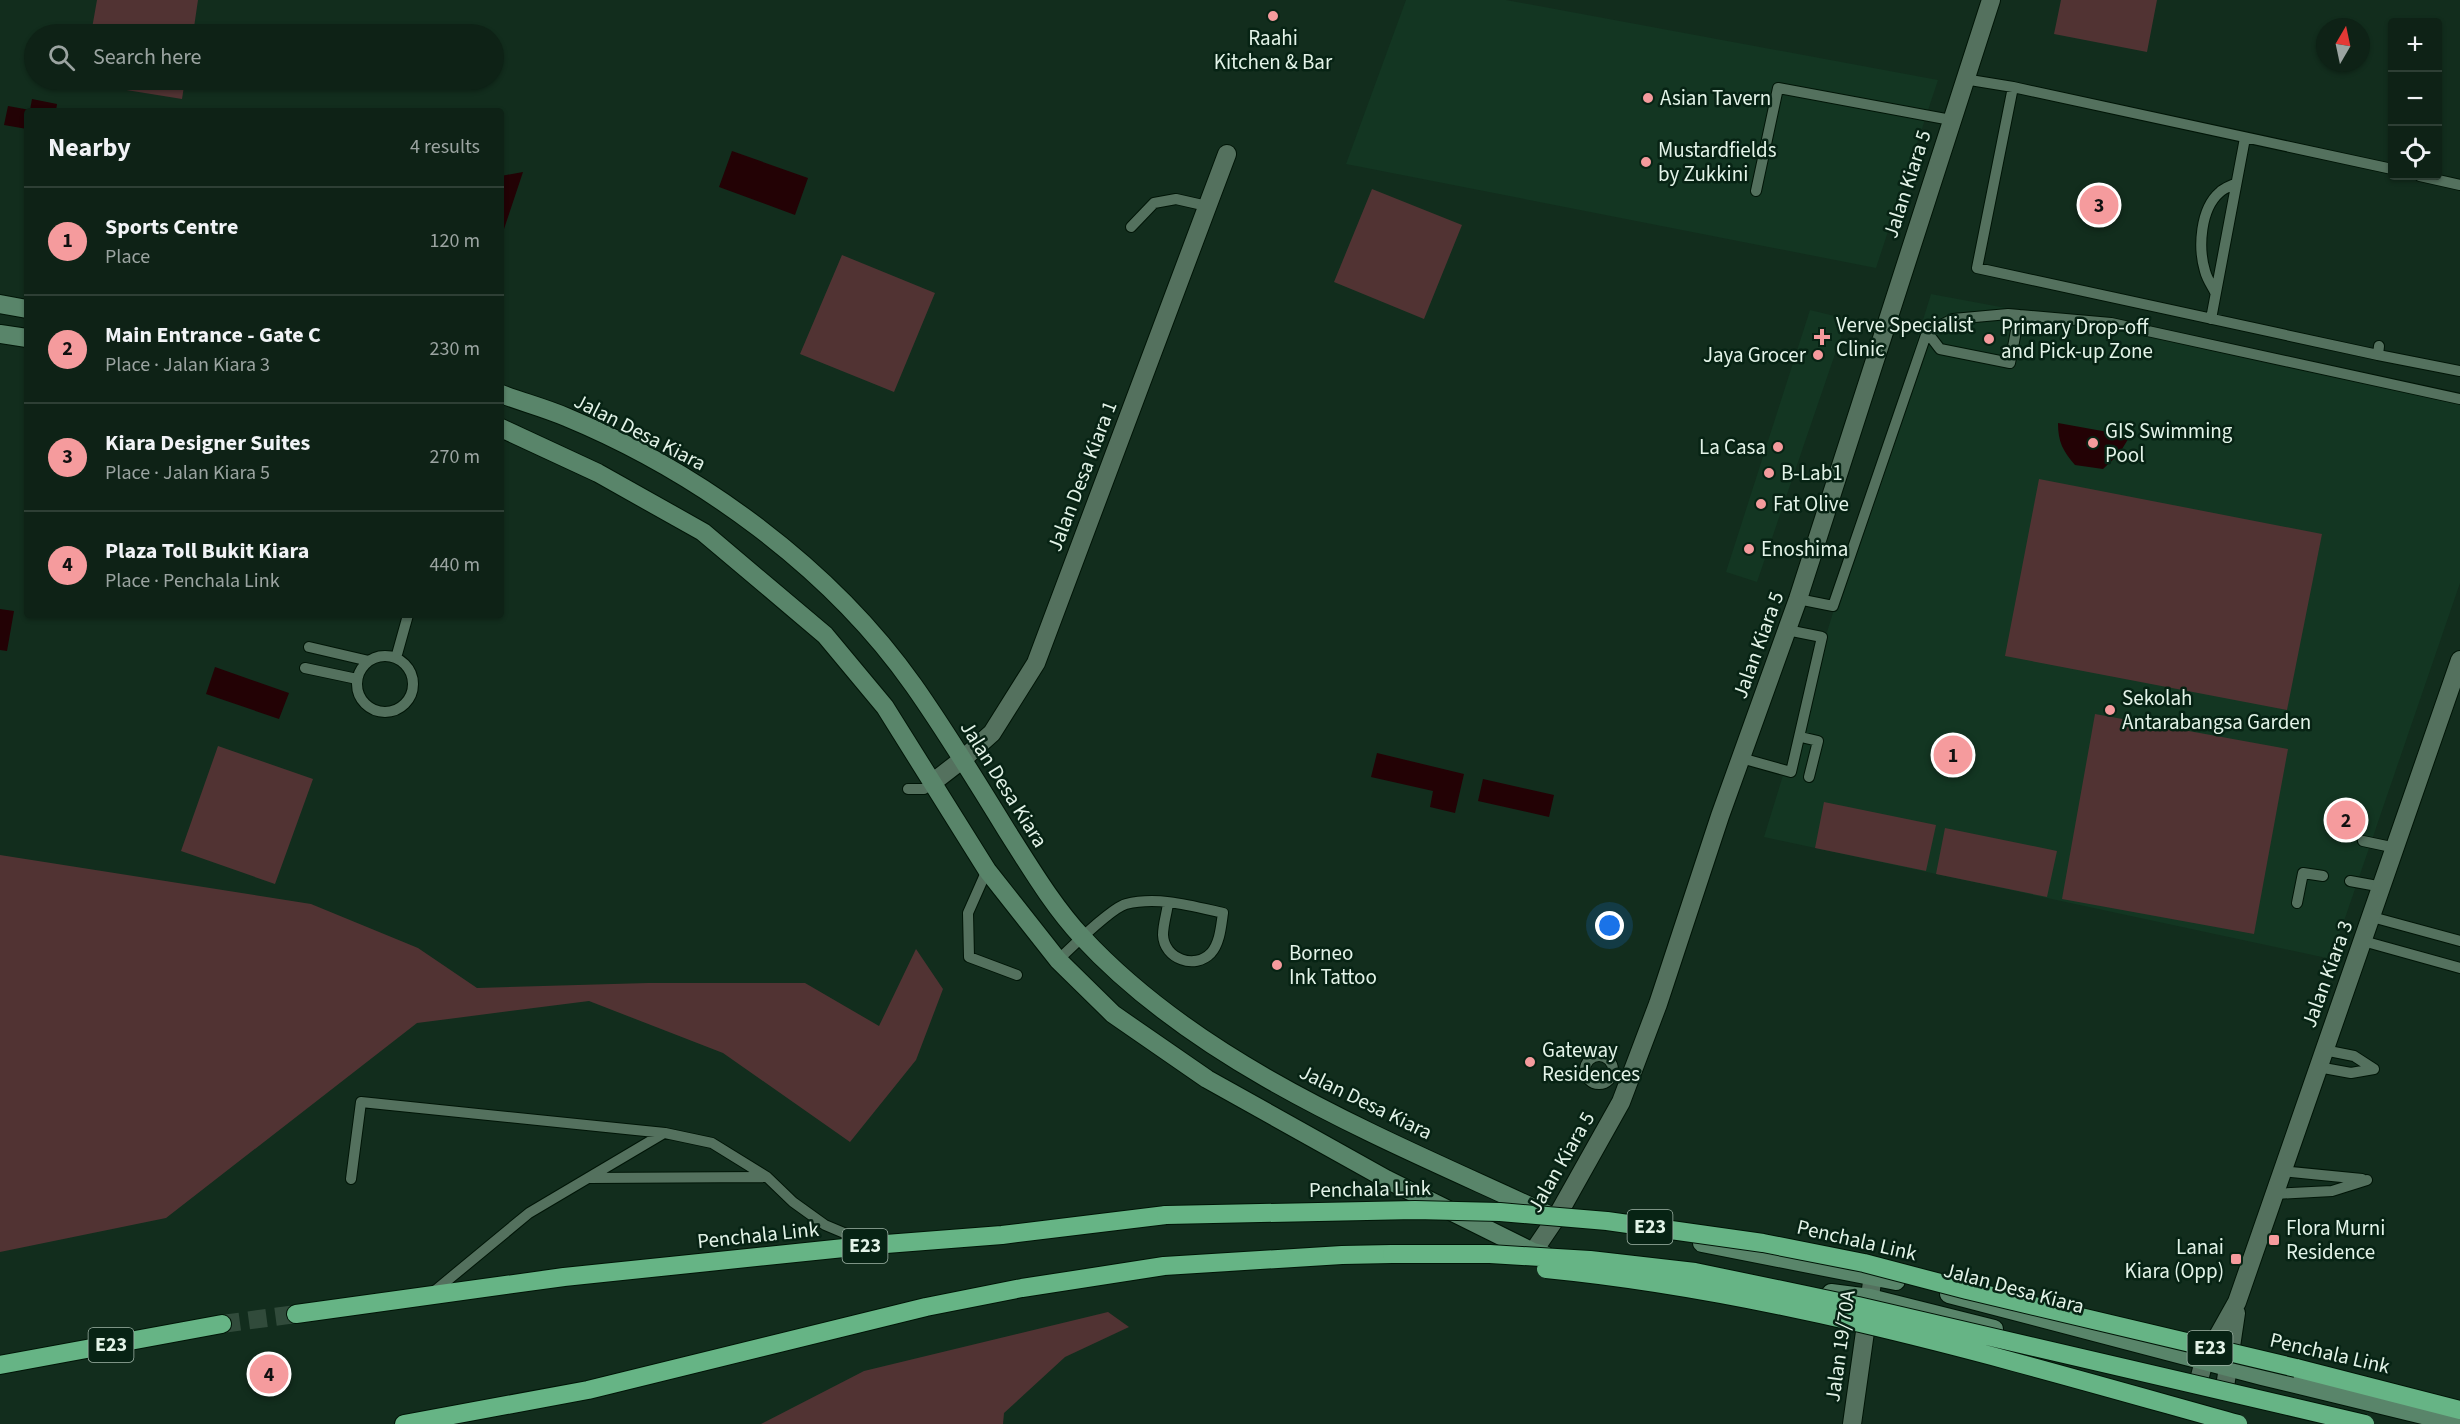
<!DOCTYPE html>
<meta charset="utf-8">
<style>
body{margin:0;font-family:"Source Sans 3",sans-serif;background:#172a1f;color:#f1f3f6}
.controls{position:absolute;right:18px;top:18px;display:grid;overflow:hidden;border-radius:6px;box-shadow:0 2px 4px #0004}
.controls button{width:54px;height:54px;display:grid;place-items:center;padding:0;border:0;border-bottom:2px solid #2e3f35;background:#0e2216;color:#f1f3f6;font:30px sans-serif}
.compass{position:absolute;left:2316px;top:18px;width:54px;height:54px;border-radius:50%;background:#0e2216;box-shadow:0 2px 4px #0004;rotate:9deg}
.you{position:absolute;left:1610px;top:926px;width:21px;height:21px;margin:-15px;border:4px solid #fff;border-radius:50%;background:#1a73e8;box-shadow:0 0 0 9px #1a73e833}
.badge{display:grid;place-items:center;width:39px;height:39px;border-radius:50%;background:#f59b9d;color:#111;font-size:20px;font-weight:700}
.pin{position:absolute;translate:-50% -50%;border:3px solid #fff;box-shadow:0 2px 6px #0006}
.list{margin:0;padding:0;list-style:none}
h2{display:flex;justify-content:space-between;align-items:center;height:78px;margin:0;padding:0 24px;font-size:26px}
h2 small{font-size:20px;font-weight:400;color:#9ba4a1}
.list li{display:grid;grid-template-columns:39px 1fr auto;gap:18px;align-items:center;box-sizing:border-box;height:108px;padding:0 24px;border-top:2px solid #2e3f35}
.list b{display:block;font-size:22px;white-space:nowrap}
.list p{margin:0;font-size:20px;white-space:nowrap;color:#9ba4a1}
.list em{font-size:20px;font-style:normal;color:#9ba4a1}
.icon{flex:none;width:33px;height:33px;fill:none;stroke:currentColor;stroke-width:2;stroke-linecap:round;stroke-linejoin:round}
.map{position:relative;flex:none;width:2460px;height:1424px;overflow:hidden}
.search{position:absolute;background:#0e2216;box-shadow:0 2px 4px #0004;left:24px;top:24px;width:480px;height:66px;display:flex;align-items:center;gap:15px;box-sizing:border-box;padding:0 21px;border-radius:33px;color:#9ba4a1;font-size:22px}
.panel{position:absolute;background:#0e2216;box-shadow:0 2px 4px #0004;left:24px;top:108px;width:480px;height:510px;border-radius:6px}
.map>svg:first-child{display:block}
.built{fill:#133622}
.green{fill:#513333}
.water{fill:#230205}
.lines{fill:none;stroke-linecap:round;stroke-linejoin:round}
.motorway-tunnel{stroke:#314b3b;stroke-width:18;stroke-dasharray:18 9;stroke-linecap:butt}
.service-casing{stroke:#001507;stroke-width:12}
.minor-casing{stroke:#001507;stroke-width:20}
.tertiary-casing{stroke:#001507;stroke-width:20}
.secondary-casing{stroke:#001507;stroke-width:20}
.motorway-casing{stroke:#001507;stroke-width:20}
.service{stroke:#54715e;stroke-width:10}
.minor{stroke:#54715e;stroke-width:18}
.tertiary{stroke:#54715e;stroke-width:18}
.secondary{stroke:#59856a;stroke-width:18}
.motorway{stroke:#66b485;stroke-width:18}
.motorway-bridge-casing{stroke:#001507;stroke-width:20;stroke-linecap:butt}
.motorway-bridge{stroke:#66b485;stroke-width:18}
.poi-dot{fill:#f59b9d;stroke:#072314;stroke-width:2}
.labels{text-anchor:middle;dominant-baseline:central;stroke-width:5;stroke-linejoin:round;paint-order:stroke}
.shield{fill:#072314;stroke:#a1b5a8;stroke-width:1.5}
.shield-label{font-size:20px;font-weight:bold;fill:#e3f3e8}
.poi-label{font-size:21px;fill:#e3f3e8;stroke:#072314;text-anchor:start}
.street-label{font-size:21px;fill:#e3f3e8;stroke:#072314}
</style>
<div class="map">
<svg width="2460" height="1424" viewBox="0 0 2460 1424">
<rect width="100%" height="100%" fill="#122d1d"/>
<path class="built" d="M1406 0H1506L1938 80 1876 268 1346 164Z
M1931 294 2460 393V583L2331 959 1764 837Z
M1810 310 1847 319 1757 582 1726 572Z"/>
<path class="green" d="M97 0H198L193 34H91Z
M2061 0H2157L2147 52 2054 34Z
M83 80H185L182 99 83 83Z
M1372 189 1462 225 1424 319 1334 282Z
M842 255 935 293 894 392 800 354Z
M2039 479 2322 534 2287 710 2005 656Z
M2095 714 2288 749 2254 934 2062 899Z
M218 746 313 779 275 884 181 851Z
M1824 802 1936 825 1926 871 1815 848Z
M1945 828 2057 851 2047 897 1936 874Z
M0 855 311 904 418 948 477 988 648 983H805L879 1026 916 949 943 989 916 1060 850 1142 723 1053 589 1001 417 1023 166 1218 0 1252Z
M1108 1312 1129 1327 1065 1357 1004 1413 1003 1424H761L864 1371Z"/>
<path class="water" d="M32 99 57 104 56 111H27V129L4 125 8 106 30 110Z
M732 151 808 178 795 215 719 187Z
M523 172 501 238V176Z
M2058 423 2130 436 2119 454 2103 469 2075 465C2063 451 2058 442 2058 423Z
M0 609 14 611 7 651 0 650Z
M215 667 289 693 279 719 206 694Z
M1377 753 1464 774 1455 813 1430 807 1433 791 1371 777Z
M1483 779 1554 795 1549 817 1478 801Z"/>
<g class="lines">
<path class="motorway-tunnel" d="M222 1324 296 1314"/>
<g class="service-casing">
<path id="service" d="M1964 79 2013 87 2392 169
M2013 87 1977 268 2378 355
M2420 176 2460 185
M1756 191 1778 88 1951 120
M1131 227 1154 203 1176 199 1207 206
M2215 292C2212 286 2207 279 2205 271 2198 248 2200 209 2220 192 2224 188 2231 186 2236 183
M2019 315 2010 363 1940 349 1927 332 1953 319 2008 314 2111 323 2460 399
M2211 319 2245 138
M2379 346 2378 355 2460 371
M1798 599 1833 606 1927 332
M309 647 369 661
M357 684a28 28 0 1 1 56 0a28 28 0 1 1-56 0Z
M396 658 408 615
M305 668 357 679
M1801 737 1818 741 1809 777
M1741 758 1791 772 1822 637 1787 630
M908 789H924L932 783
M2363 841 2396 848
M987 870 968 913 969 957 1017 975
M2350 881 2383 887
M2297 903 2303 873 2323 876
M2372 917 2460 941
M2363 941 2460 968
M1058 960C1071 948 1111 908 1126 904 1158 896 1192 906 1223 913 1221 926 1220 943 1211 953 1195 970 1164 959 1163 935 1163 924 1167 913 1168 903
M2324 1050 2354 1056 2374 1069
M1585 1070a14 14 0 1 1 28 0a14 14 0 1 1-28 0Z
M2318 1067 2351 1073 2374 1069
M2282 1171 2362 1179
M589 1178 767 1177
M351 1179 361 1102 665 1133 712 1143 767 1177 793 1202 825 1225 868 1243
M2274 1194 2332 1191 2367 1180
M431 1294 529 1213 664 1133"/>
</g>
<g class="minor-casing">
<path id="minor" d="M932 783 963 759 992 733 1036 663 1227 154
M1533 1252 1556 1218 1621 1102 1658 1004 1720 816 1798 599 1991 0"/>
</g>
<g class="tertiary-casing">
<path id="tertiary" d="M2199 1380 2204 1361 2237 1302 2460 660
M2225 1387 2236 1313
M1852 1424 1873 1275"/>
</g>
<g class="secondary-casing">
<path id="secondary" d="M0 304 27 309
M0 334 27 338
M501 394C522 402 545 408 566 417 699 472 831 568 914 686 947 733 977 782 1007 831 1030 867 1053 906 1082 937 1204 1069 1391 1141 1551 1216
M501 428 598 473 703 532 825 635 885 707 987 870 1058 960 1113 1014 1207 1079 1386 1179 1533 1252 1545 1255
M1702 1243 1896 1281
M1831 1293 1870 1298 1994 1329
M1949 1294 2262 1376 2460 1424"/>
</g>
<g class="motorway-casing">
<path id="motorway" d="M296 1314 564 1277 873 1245 1002 1235 1166 1215
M0 1365 222 1324
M2296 1368 2460 1410
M404 1424 588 1390 926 1307 1022 1288 1164 1266 1342 1255 1392 1254"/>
</g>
<use href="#service" class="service"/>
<use href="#minor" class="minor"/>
<use href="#tertiary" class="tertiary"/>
<use href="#secondary" class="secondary"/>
<use href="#motorway" class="motorway"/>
<g class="motorway-bridge-casing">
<path id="motorway-bridge" d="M1166 1215 1415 1210 1500 1212 1607 1221 1763 1243 1864 1263 1967 1290 2296 1368
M1392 1254H1490L1590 1260 1695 1272 1858 1306 2365 1424
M1546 1269C1782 1292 2011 1361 2238 1424"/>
</g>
<use href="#motorway-bridge" class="motorway-bridge"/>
</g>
<g class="poi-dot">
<circle cx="1273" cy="16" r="6"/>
<circle cx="1648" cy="98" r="6"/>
<circle cx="1646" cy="162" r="6"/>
<path d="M1819 328h6v6h6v6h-6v6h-6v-6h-6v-6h6z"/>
<circle cx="1989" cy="339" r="6"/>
<circle cx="1818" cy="355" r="6"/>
<circle cx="2093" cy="443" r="6"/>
<circle cx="1778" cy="447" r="6"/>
<circle cx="1769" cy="473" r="6"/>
<circle cx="1761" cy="504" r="6"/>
<circle cx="1749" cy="549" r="6"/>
<circle cx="2110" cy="710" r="6"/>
<circle cx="1277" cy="965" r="6"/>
<circle cx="1530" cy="1062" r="6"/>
<rect x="2268" y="1234" width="12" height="12" rx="3"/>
<rect x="2230" y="1253" width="12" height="12" rx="3"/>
</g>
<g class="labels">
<g class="shield">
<rect x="1627.5" y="1210" width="45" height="34" rx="4.5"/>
<rect x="842.5" y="1229" width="45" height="34" rx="4.5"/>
<rect x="88.5" y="1328" width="45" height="34" rx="4.5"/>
<rect x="2187.5" y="1331" width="45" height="34" rx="4.5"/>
</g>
<g class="shield-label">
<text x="1650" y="1227">E23</text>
<text x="865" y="1246">E23</text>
<text x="111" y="1345">E23</text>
<text x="2210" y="1348">E23</text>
</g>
<g class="poi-label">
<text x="1273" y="38" text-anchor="middle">Raahi<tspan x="1273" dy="24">Kitchen &amp; Bar</tspan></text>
<text x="1660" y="98">Asian Tavern</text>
<text x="1658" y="150">Mustardfields<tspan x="1658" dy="24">by Zukkini</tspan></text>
<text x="1836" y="325">Verve Specialist<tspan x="1836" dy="24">Clinic</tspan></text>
<text x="2001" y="327">Primary Drop-off<tspan x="2001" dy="24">and Pick-up Zone</tspan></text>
<text x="1806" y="355" text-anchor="end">Jaya Grocer</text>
<text x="2105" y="431">GIS Swimming<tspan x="2105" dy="24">Pool</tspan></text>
<text x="1766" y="447" text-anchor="end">La Casa</text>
<text x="1781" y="473">B-Lab1</text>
<text x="1773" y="504">Fat Olive</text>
<text x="1761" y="549">Enoshima</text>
<text x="2122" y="698">Sekolah<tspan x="2122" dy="24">Antarabangsa Garden</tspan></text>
<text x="1289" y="953">Borneo<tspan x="1289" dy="24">Ink Tattoo</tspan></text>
<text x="1542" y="1050">Gateway<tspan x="1542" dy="24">Residences</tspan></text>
<text x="2286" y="1228">Flora Murni<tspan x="2286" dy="24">Residence</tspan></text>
<text x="2224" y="1247" text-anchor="end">Lanai<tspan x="2224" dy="24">Kiara (Opp)</tspan></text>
</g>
<g class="street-label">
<text transform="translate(1907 184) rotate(-72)">Jalan Kiara 5</text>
<text transform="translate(640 432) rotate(27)">Jalan Desa Kiara</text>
<text transform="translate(1082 476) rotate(-69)">Jalan Desa Kiara 1</text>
<text transform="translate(1758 645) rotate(-70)">Jalan Kiara 5</text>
<text transform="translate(1004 784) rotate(58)">Jalan Desa Kiara</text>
<text transform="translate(2327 974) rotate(-70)">Jalan Kiara 3</text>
<text transform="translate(1366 1102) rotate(26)">Jalan Desa Kiara</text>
<text transform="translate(1561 1162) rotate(-60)">Jalan Kiara 5</text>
<text transform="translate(1370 1189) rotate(-1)">Penchala Link</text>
<text transform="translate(758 1235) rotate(-6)">Penchala Link</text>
<text transform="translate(1857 1240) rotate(13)">Penchala Link</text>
<text transform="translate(2014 1288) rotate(15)">Jalan Desa Kiara</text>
<text transform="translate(1840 1346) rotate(-82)">Jalan 19/70A</text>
<text transform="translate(2330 1353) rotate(13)">Penchala Link</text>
</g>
</g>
</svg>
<div class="controls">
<button>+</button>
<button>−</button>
<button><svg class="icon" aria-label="locate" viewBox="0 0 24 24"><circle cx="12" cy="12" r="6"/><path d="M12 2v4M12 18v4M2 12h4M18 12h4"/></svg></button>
</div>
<svg class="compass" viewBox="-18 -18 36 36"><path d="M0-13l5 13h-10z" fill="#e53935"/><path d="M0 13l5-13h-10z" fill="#9ba4a1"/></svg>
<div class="you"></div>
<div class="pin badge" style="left:1953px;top:755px">1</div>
<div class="pin badge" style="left:2346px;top:820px">2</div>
<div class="pin badge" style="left:2099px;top:205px">3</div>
<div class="pin badge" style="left:269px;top:1374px">4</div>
<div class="search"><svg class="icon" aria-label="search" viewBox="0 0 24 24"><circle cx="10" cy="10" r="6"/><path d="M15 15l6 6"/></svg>Search here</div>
<section class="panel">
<h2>Nearby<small>4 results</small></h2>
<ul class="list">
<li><span class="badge">1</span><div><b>Sports Centre</b><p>Place</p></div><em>120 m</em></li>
<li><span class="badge">2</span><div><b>Main Entrance - Gate C</b><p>Place · Jalan Kiara 3</p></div><em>230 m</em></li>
<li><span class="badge">3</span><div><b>Kiara Designer Suites</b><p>Place · Jalan Kiara 5</p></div><em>270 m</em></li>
<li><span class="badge">4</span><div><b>Plaza Toll Bukit Kiara</b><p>Place · Penchala Link</p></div><em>440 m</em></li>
</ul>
</section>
</div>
